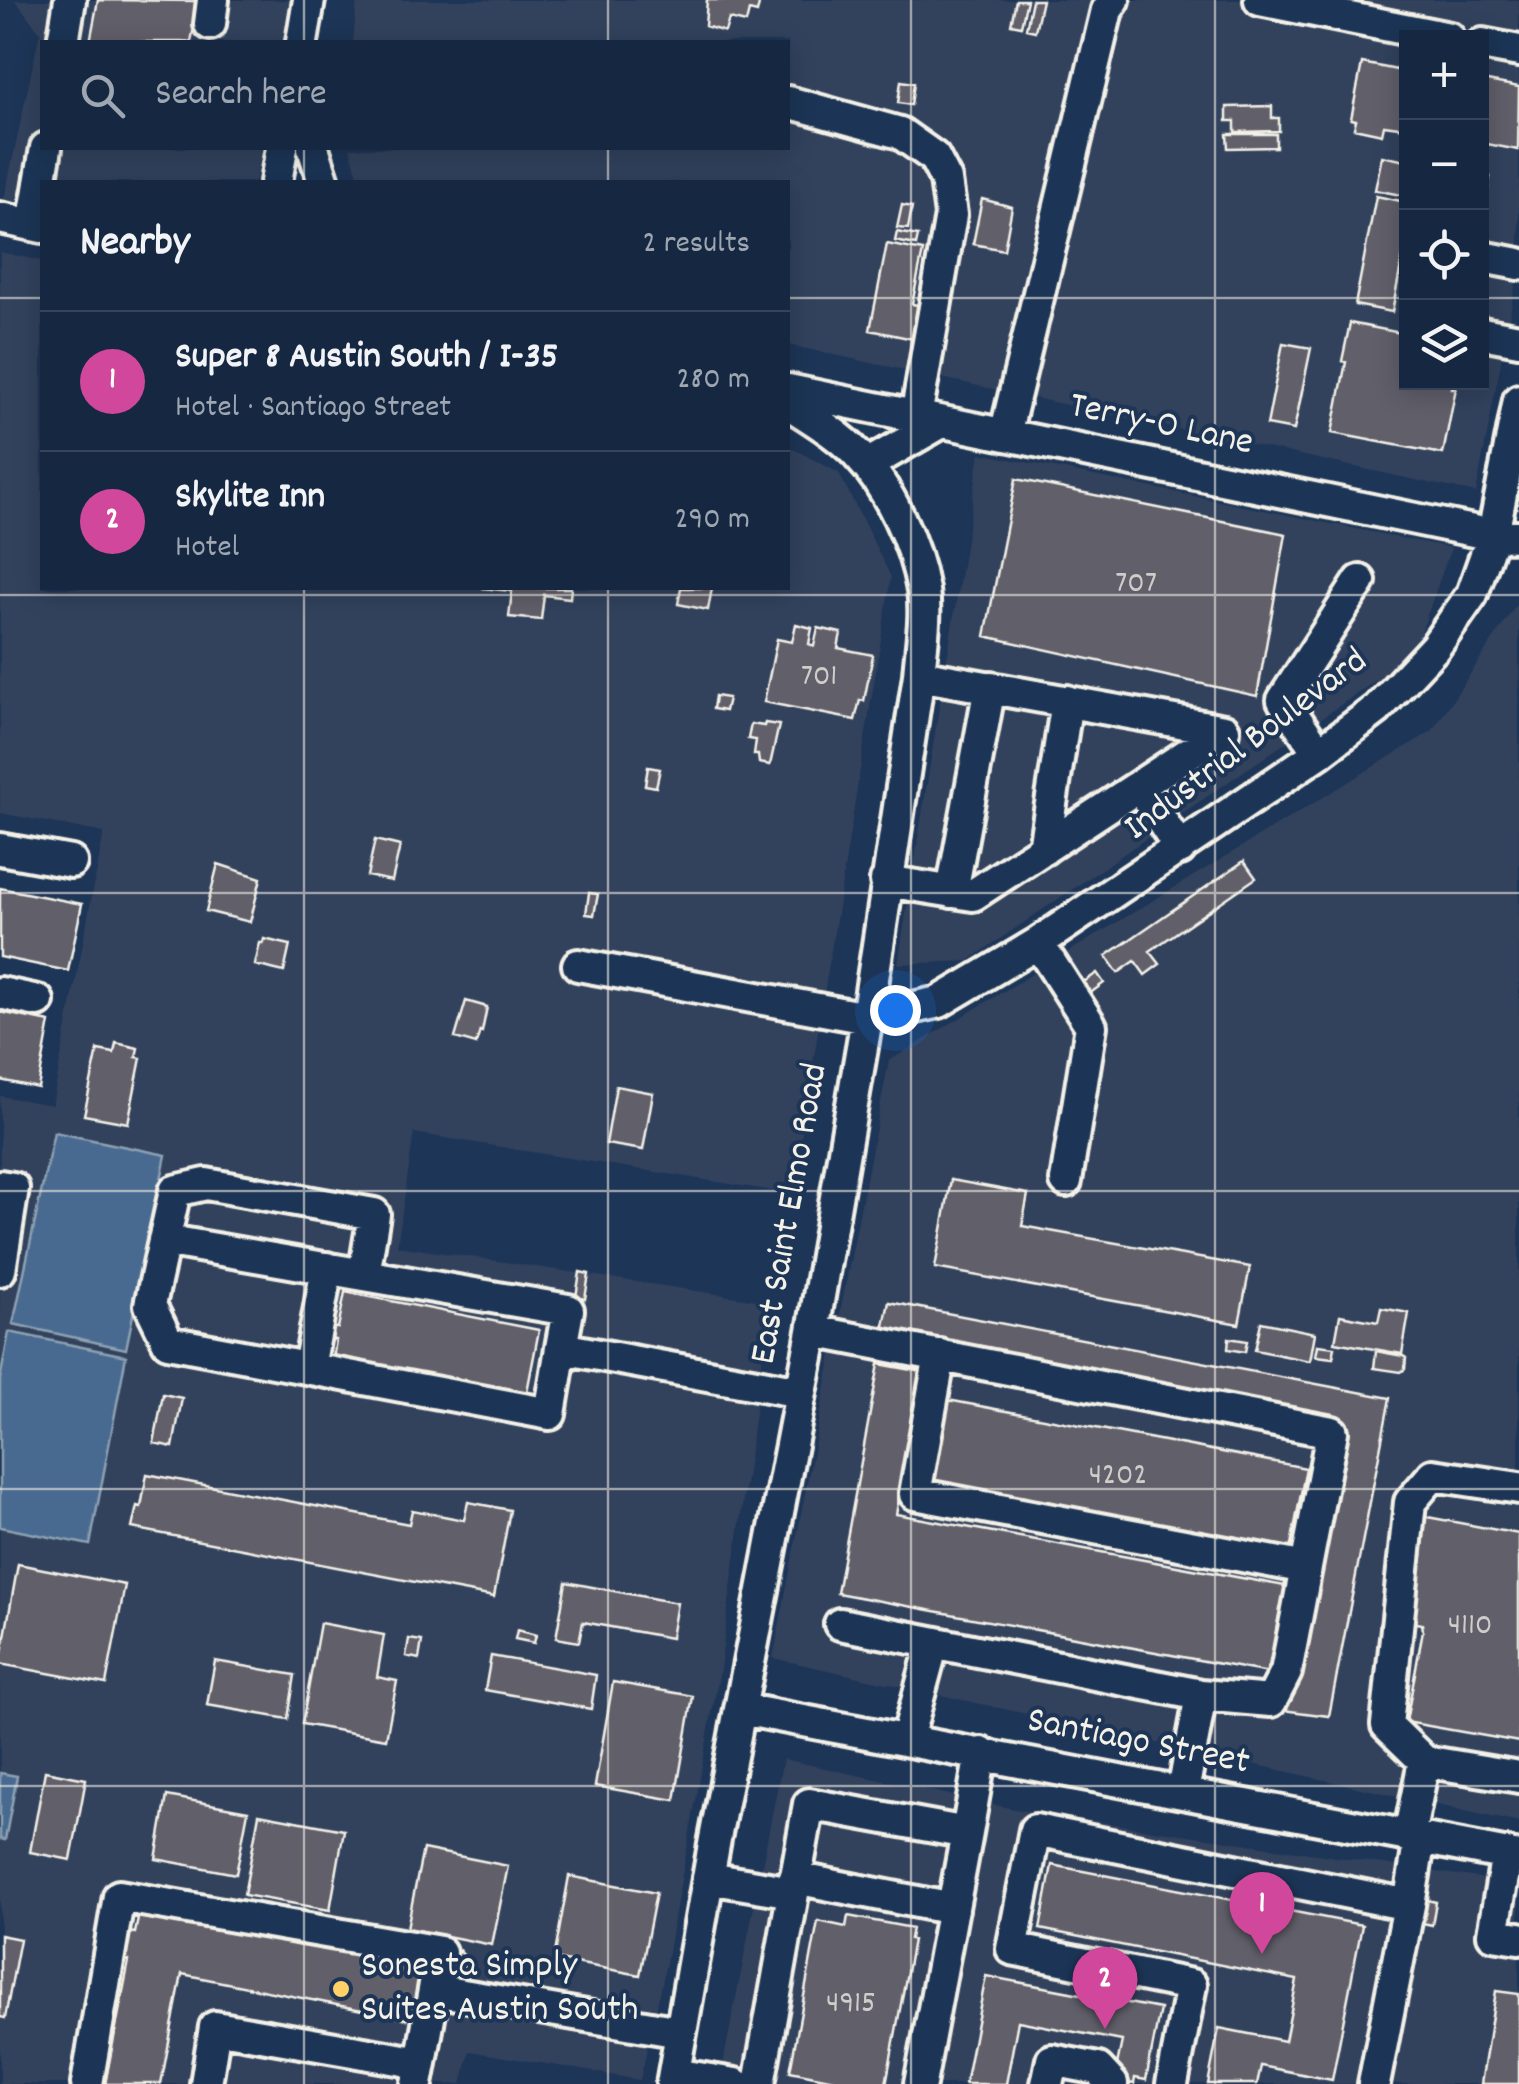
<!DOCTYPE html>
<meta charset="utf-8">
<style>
body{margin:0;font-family:Dekko,sans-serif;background:#23344c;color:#f1f3f6}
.controls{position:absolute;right:30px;top:30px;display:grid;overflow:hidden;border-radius:0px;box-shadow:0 5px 25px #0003}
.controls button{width:90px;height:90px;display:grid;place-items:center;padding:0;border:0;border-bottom:2px solid #35445a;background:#162841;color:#f1f3f6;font:50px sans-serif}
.you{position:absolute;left:895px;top:1010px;width:35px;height:35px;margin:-25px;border:8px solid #fff;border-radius:50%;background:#1a73e8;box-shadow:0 0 0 15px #1a73e833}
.badge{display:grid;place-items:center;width:65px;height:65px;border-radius:50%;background:#1a73e8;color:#fff;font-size:32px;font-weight:700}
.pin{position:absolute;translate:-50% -82px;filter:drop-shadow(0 2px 5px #0008)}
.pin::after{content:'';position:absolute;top:52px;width:35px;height:30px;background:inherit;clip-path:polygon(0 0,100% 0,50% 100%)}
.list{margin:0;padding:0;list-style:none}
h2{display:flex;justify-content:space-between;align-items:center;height:130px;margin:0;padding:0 40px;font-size:42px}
h2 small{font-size:32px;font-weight:400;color:#9ea6b1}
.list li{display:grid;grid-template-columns:65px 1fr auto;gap:30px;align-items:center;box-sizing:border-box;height:140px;padding:0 40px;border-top:2px solid #35445a}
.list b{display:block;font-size:38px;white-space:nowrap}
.list p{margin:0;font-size:32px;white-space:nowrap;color:#9ea6b1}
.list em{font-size:32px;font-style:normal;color:#9ea6b1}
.icon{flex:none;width:55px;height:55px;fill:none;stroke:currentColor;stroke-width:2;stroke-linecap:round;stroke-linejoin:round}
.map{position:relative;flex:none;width:1519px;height:2084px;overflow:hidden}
.search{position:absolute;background:#162841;box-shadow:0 5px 25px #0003;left:40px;top:40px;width:750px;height:110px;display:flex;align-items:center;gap:25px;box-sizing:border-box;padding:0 35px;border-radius:0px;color:#9ea6b1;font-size:38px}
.panel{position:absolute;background:#162841;box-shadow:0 5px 25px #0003;left:40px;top:180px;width:750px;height:410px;border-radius:0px}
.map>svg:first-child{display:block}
.built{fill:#31425d;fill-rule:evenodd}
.water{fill:#496b90;stroke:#8da1b3;stroke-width:2.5}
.building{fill:#615f6b;stroke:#f4f1e8;stroke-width:2.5}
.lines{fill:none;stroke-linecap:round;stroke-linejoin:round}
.minor-casing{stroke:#f4f1e8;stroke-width:38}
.minor{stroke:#1d3557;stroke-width:30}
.grid{fill:none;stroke:#f4f1e8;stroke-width:2.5;stroke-opacity:0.55}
.poi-dot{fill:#ffd166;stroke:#1d3557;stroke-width:4}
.labels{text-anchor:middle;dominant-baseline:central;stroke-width:8;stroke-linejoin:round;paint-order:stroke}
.number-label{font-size:32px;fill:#cfccc9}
.street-label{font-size:38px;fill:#f4f1e8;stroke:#1d3557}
.poi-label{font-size:38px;fill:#f4f1e8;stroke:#1d3557;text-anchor:start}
</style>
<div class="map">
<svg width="1519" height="2084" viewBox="0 0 1519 2084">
<rect width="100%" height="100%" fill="#1d3557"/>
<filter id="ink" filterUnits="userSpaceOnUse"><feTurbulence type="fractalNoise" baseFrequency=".01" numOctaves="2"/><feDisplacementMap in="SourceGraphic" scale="20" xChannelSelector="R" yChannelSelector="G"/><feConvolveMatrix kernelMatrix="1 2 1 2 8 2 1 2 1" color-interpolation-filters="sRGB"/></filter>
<g filter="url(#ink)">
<path class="built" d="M15 0H291L283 42H42V148H262L255 182H42V206L4 199 40 32Z
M357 0H1519V266L1476 493 788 345V182H360L350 148H788V42H353ZM1406 38H1482V382H1406Z
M0 252 42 261V588H788V446L839 473 891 577 792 1194 414 1133 397 1246 770 1302 720 1669 662 1984 640 2080 470 2051 462 2084H0V1096L52 1105 104 833 0 813Z
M980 453 1451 548 1413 655 968 961 898 964Z
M1519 601V1823L773 1658 889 1061 1432 731Z
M783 1759 1019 1810 1519 1884V2084H719Z"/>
<path class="water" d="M54 1132 166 1155 126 1349 13 1324Z
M9 1332 126 1356 90 1545 0 1527V1380Z
M0 1773 17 1776 5 1840 0 1839Z"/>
<path class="building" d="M98 0 199 1 191 42H90Z
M707 0H760L757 13 749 11 746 23 729 19 725 32 705 26Z
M1016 0H1027L1021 26 1011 24Z
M1032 0H1042L1035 31 1026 29Z
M1362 63 1397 70 1399 64 1406 65V128L1384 125 1382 134 1354 128 1356 120 1351 119Z
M1482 80 1519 87 1518 150 1482 143Z
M901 81 914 83 911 105 898 103Z
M1272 106V118H1279V131L1235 132V121H1227V107Z
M1227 134H1276V147L1228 148Z
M1382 156 1406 161V196L1375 190Z
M1482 176 1490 177 1484 211 1482 210Z
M1376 196 1406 202V240L1392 312 1355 305Z
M982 199 1012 207 1004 250 973 244Z
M902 205 912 207 908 229 897 228Z
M897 232 918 236 916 245 895 241Z
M887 244 923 251 912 304 924 306 918 340 870 330Z
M1350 323 1406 334V382H1453L1452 388H1456L1443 454 1332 433 1346 362 1342 361Z
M1283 343 1311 348 1294 430 1267 425Z
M1016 479 1286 534 1257 696 985 636Z
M482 588H571L570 598 544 595 541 620 509 617 512 591Z
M681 588H712L708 610 678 604Z
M796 624 812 628 809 644 814 646 818 628 841 633 838 648 873 655 864 701 860 700 855 720 764 702 777 639 792 642Z
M715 696 728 698 725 711 713 709Z
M765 723 779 725 770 765 759 763 758 755H754L756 740 748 739 751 724 764 726Z
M648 767 660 769 656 787 645 785Z
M375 840 400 846 392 881 367 876Z
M1244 861 1256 878 1150 951 1160 964 1145 975 1135 961 1118 973 1106 956Z
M218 864 261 878 250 922 206 911Z
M0 888 82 904 68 971 0 957Z
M589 893 598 894 594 915 586 914Z
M264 939 290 945 284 972 255 965 260 943H263Z
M1097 973 1104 983 1085 997 1078 986Z
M466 1001 487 1007 482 1032 480 1031 476 1044 455 1038Z
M0 1012 50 1022 38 1088 0 1080Z
M116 1043 138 1048 136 1057 141 1058 128 1123 84 1115 98 1050 114 1053Z
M616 1086 653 1093 643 1150 606 1144Z
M951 1180 1028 1194 1022 1226 1250 1267 1239 1324 935 1268Z
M580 1272 589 1274 585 1299 576 1297Z
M345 1292 539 1330 526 1397 333 1359 336 1340 328 1339 330 1327 338 1328Z
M889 1302 1390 1398 1329 1716 1282 1710 1340 1422 882 1335Z
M1381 1308 1409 1313 1402 1354 1335 1342 1340 1315 1378 1322Z
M1261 1322 1315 1333 1310 1361 1255 1350Z
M1229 1338 1247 1341 1245 1352 1228 1349Z
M1318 1345 1335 1347 1333 1358 1316 1356Z
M1376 1351 1403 1356 1406 1358 1405 1369 1401 1372 1374 1368Z
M879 1364 923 1372 896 1514 1285 1586 1269 1673 837 1593Z
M163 1394 182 1398 173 1447 154 1443Z
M948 1400 1306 1468 1289 1555 931 1486Z
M147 1474 409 1524 412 1510 464 1520 468 1502 510 1510 494 1597 132 1528 137 1506 141 1507Z
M1422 1516 1519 1534V1742L1406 1722 1423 1630 1422 1624 1403 1621Z
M18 1564 125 1585 106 1684 0 1664Z
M566 1582 677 1603 671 1638 583 1622 579 1642 556 1638Z
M320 1623 384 1635 377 1677 397 1681 386 1739 302 1724Z
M517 1630 536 1635 534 1643 515 1639Z
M409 1639 422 1641 419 1659 406 1656Z
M491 1656 596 1675 591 1709 485 1690Z
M215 1661 295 1675 288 1719 207 1705Z
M613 1682 693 1696 675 1800 595 1786Z
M45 1771 86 1779 71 1860 30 1852Z
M167 1796 248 1811 236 1874 156 1859Z
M259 1814 344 1830 330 1910 244 1895Z
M423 1849 508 1866 492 1945 407 1928Z
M1052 1865 1362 1925 1332 2080 1261 2066 1257 2084H1208L1219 2028 1285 2041 1297 1980 1040 1929Z
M569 1876 656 1893 640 1975 554 1959Z
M1423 1899 1436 1902 1432 1925 1418 1922Z
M140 1909 419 1966 418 1970 428 1972 421 2007 410 2005 407 2019 182 1974 161 2084H105L129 1961 119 1959 124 1931 135 1933Z
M848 1916 912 1928 910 1939 913 1940 886 2084H854L790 2071 818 1921 846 1927Z
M0 1935 20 1939 5 2018 0 2017Z
M459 1950 470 1963 457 1973 447 1960Z
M986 1976 1160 2009 1146 2080 1135 2078 1134 2084 1118 2081 1115 2074 1122 2041 1018 2021 1006 2084H965Z
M1496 1991 1519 1994V2084H1481Z"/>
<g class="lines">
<g class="minor-casing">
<path id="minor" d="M1260 0 1449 38
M210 24 213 0
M63 42 70 0
M302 42 309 0
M1482 44 1519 51
M788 102 900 133 934 157 946 180 951 215 916 417
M313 148 324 182
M276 182 282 148
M0 218 42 227
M33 225 46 148
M1482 257 1519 264
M1482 333 1519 340
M788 390 1493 535 1519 536
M1005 435 1107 10 1114 0
M867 465 942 422
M1319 753 1283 700 1360 581
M1139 786 1180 849
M0 849 71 862
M1044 849 1067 701
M886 881 973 895 1224 730 919 675
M952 892 990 687
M1038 943 1091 1026 1066 1181
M578 965 867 1018 939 1002 1038 943 1319 753 1377 709 1435 647 1472 594 1493 535 1519 400
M0 993 38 1001
M0 1186 13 1188 0 1270
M164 1240 364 1275
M813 1331 1332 1432 1286 1672 1271 1701 1201 1695 1183 1792
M561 1348 568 1310 364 1275 374 1214 206 1184 175 1191 150 1305 168 1342 550 1414 561 1348 800 1392
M940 1355 915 1494 1306 1568
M309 1368 327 1268
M1519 1488 1433 1475 1410 1502 1387 1725 1424 1761 1519 1777
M840 1624 1201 1695
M741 1709 1519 1857
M907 1739 933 1643
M967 1833 981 1753
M1409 1836 1424 1761
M1507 1854 1493 1934 1519 1938
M708 1878 793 1892
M795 1878 953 1909
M1409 1905 1420 1838
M421 2063 434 1990 680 2032
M674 2074 735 2084
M87 2084 119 1896 440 1952 434 1990
M206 2084 215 2027 421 2063 417 2084
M672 2084 715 1839 813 1331 867 1018 919 675C921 648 927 617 923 590 915 544 889 487 856 453 837 433 811 418 788 403
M759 2084 809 1804 967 1833 920 2084
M1047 2084 1052 2060 1098 2069 1112 2084
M1172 2084 1191 1985 1012 1949 1035 1830 1409 1905 1374 2084"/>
</g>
<use href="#minor" class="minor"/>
</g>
</g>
<path class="grid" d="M304 0V42M608 0V42M911 0V2084M1215 0V2084M304 148V182M608 148V182M0 298H42M788 298H1406M1482 298H1519M304 588V2084M608 588V2084M0 595H1519M0 893H1519M0 1191H1519M0 1489H1519M0 1786H1519"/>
<circle class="poi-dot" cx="341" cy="1989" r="10"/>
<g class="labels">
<g class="number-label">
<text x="1136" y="585">707</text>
<text x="819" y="678">701</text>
<text x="1118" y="1477">4202</text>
<text x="1470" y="1627">4110</text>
<text x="851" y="2005">4915</text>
</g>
<g class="street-label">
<text transform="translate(1161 426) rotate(12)">Terry-O Lane</text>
<text transform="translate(1247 746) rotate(-37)">Industrial Boulevard</text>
<text transform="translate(791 1214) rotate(-80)">East Saint Elmo Road</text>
<text transform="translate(1138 1743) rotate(11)">Santiago Street</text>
</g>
<g class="poi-label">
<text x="361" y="1967">Sonesta Simply<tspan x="361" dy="44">Suites Austin South</tspan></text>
</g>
</g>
</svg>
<div class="controls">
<button>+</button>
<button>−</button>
<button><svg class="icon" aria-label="locate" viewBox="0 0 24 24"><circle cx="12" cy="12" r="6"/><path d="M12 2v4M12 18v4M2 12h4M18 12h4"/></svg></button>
<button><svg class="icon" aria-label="layers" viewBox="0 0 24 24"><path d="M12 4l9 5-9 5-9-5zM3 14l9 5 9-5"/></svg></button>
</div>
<div class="you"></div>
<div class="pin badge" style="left:1262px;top:1954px;background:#d1479c">1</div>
<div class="pin badge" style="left:1105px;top:2029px;background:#d1479c">2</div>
<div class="search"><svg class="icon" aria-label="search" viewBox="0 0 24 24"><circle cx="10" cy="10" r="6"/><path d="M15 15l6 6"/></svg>Search here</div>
<section class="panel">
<h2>Nearby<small>2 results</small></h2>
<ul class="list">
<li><span class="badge" style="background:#d1479c">1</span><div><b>Super 8 Austin South / I-35</b><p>Hotel · Santiago Street</p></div><em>280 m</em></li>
<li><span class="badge" style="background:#d1479c">2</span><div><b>Skylite Inn</b><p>Hotel</p></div><em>290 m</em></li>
</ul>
</section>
</div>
